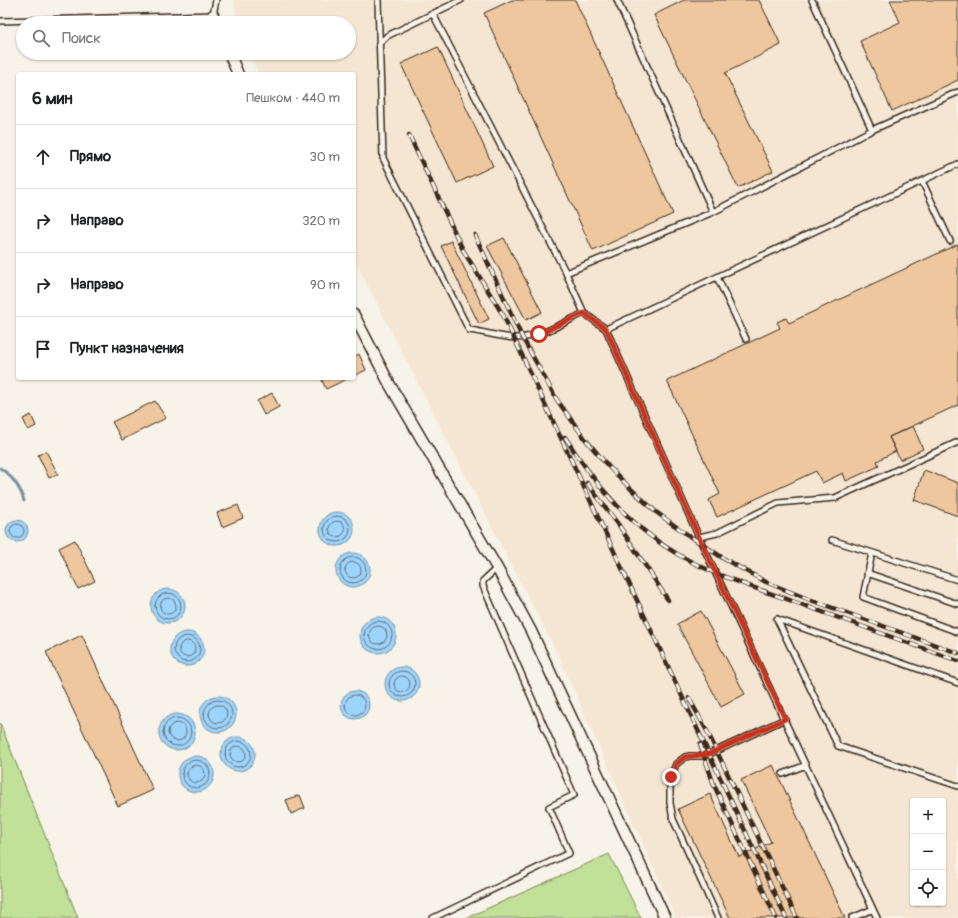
<!DOCTYPE html>
<html lang="ru">
<meta charset="utf-8">
<style>
body{margin:0;font-family:Pangolin,sans-serif;background:#f2f2f2;color:#202124}
.controls{position:absolute;right:12px;bottom:12px;display:grid;overflow:hidden;border-radius:4px;box-shadow:0 1px 3px #0004}
.controls button{width:36px;height:36px;display:grid;place-items:center;padding:0;border:0;border-bottom:1px solid #e0e0e0;background:#fff;color:#202124;font:20px sans-serif}
.stop{position:absolute;width:12px;height:12px;margin:-9px;border:3px solid #c8321e;border-radius:50%;background:#fff}
.stop.end{background:#c8321e;border-color:#fff;box-shadow:0 1px 4px #0008}
.list{margin:0;padding:0;list-style:none}
h2{display:flex;justify-content:space-between;align-items:center;height:52px;margin:0;padding:0 16px;font-size:17px}
h2 small{font-size:13px;font-weight:400;color:#757577}
.list li{display:grid;grid-template-columns:26px 1fr auto;gap:12px;align-items:center;box-sizing:border-box;height:64px;padding:0 16px;border-top:1px solid #e0e0e0}
.list b{display:block;font-size:15px;white-space:nowrap}
.list em{font-size:13px;font-style:normal;color:#757577}
.icon{flex:none;width:22px;height:22px;fill:none;stroke:currentColor;stroke-width:2;stroke-linecap:round;stroke-linejoin:round}
.map{position:relative;flex:none;width:958px;height:918px;overflow:hidden}
.search{position:absolute;background:#fff;box-shadow:0 1px 3px #0004;left:16px;top:16px;width:340px;height:44px;display:flex;align-items:center;gap:10px;box-sizing:border-box;padding:0 14px;border-radius:22px;color:#757577;font-size:15px}
.panel{position:absolute;background:#fff;box-shadow:0 1px 3px #0004;left:16px;top:72px;width:340px;height:308px;border-radius:4px}
.map>svg:first-child{display:block}
.built{fill:#f4e6d2;fill-rule:evenodd}
.green{fill:#c1e098;stroke:#7e855b}
.water{fill:#9dd4fc;stroke:#7690a3}
.lines{fill:none;stroke-linecap:round;stroke-linejoin:round}
.shore{stroke:#626e77;stroke-width:1}
.stream{stroke:#7690a3;stroke-width:3}
.building{fill:#eec79e;stroke:#3b2a1e}
.service-casing{stroke:#3b2a1e;stroke-width:8}
.minor-casing{stroke:#3b2a1e;stroke-width:13}
.service{stroke:#f7f3e8;stroke-width:5}
.minor{stroke:#f7f3e8;stroke-width:10}
.rail-casing{stroke:#3b2a1e;stroke-width:4.5}
.rail{stroke:#f7f3e8;stroke-width:3;stroke-dasharray:9;stroke-linecap:butt}
.route{stroke:#c8321e;stroke-width:5}
</style>
<div class="map">
<svg width="958" height="918" viewBox="0 0 958 918">
<rect width="100%" height="100%" fill="#f7f3e8"/>
<filter id="ink" filterUnits="userSpaceOnUse"><feTurbulence type="fractalNoise" baseFrequency=".025" numOctaves="2"/><feDisplacementMap in="SourceGraphic" scale="8" xChannelSelector="R" yChannelSelector="G"/><feConvolveMatrix kernelMatrix="1 2 1 2 8 2 1 2 1" color-interpolation-filters="sRGB"/></filter>
<g filter="url(#ink)">
<path class="built" d="M234 0H958V918H676L558 655 354 259V74H259L248 53H349V23H237ZM913 801H943V903H913Z"/>
<path class="green" d="M0 723 78 918H0Z
M609 854 641 918H466Z"/>
<path class="water" d="M320 529a17 17 0 1 1 34 0a17 17 0 1 1-34 0Z
M6 531a11 11 0 1 1 22 0a11 11 0 1 1-22 0Z
M336 570a17 17 0 1 1 34 0a17 17 0 1 1-34 0Z
M151 606a17 17 0 1 1 34 0a17 17 0 1 1-34 0Z
M360 635a18 18 0 1 1 36 0a18 18 0 1 1-36 0Z
M170 649a17 17 0 1 1 34 0a17 17 0 1 1-34 0Z
M385 684a17 17 0 1 1 34 0a17 17 0 1 1-34 0Z
M341 705a14 14 0 1 1 28 0a14 14 0 1 1-28 0Z
M200 714a18 18 0 1 1 36 0a18 18 0 1 1-36 0Z
M159 732a18 18 0 1 1 36 0a18 18 0 1 1-36 0Z
M221 754a17 17 0 1 1 34 0a17 17 0 1 1-34 0Z
M178 774a18 18 0 1 1 36 0a18 18 0 1 1-36 0Z"/>
<g class="lines">
<path class="shore" d="M324 529a13 13 0 1 1 26 0a13 13 0 1 1-26 0Z
M329 529a8 8 0 1 1 16 0a8 8 0 1 1-16 0Z
M10 531a7 7 0 1 1 14 0a7 7 0 1 1-14 0Z
M340 570a13 13 0 1 1 26 0a13 13 0 1 1-26 0Z
M345 570a8 8 0 1 1 16 0a8 8 0 1 1-16 0Z
M155 606a13 13 0 1 1 26 0a13 13 0 1 1-26 0Z
M160 606a8 8 0 1 1 16 0a8 8 0 1 1-16 0Z
M364 635a14 14 0 1 1 28 0a14 14 0 1 1-28 0Z
M369 635a9 9 0 1 1 18 0a9 9 0 1 1-18 0Z
M174 649a13 13 0 1 1 26 0a13 13 0 1 1-26 0Z
M179 649a8 8 0 1 1 16 0a8 8 0 1 1-16 0Z
M389 684a13 13 0 1 1 26 0a13 13 0 1 1-26 0Z
M394 684a8 8 0 1 1 16 0a8 8 0 1 1-16 0Z
M345 705a10 10 0 1 1 20 0a10 10 0 1 1-20 0Z
M204 714a14 14 0 1 1 28 0a14 14 0 1 1-28 0Z
M209 714a9 9 0 1 1 18 0a9 9 0 1 1-18 0Z
M163 732a14 14 0 1 1 28 0a14 14 0 1 1-28 0Z
M168 732a9 9 0 1 1 18 0a9 9 0 1 1-18 0Z
M225 754a13 13 0 1 1 26 0a13 13 0 1 1-26 0Z
M230 754a8 8 0 1 1 16 0a8 8 0 1 1-16 0Z
M182 774a14 14 0 1 1 28 0a14 14 0 1 1-28 0Z
M187 774a9 9 0 1 1 18 0a9 9 0 1 1-18 0Z"/>
<path class="stream" d="M0 468C11 475 21 488 24 501"/>
</g>
<path class="building" d="M512 0H575L673 214 593 251 484 13Z
M684 0H759L781 45 725 73 773 171 738 188 654 15Z
M890 0H958V80L892 111 860 41 900 22Z
M438 47 493 166 457 183 401 64Z
M504 238 542 312 526 320 487 246Z
M451 241 489 319 479 324 441 246Z
M958 244V405L889 437 896 451 877 461 879 466 846 481 843 473 822 483 816 471 717 517 709 500 720 494 667 381 780 328 777 322 786 318 789 323Z
M359 354 366 370 354 376V357Z
M321 378H349L326 389Z
M272 393 279 407 264 415 257 401Z
M155 401 166 418 122 440 112 422Z
M31 415 36 426 28 430 23 419Z
M913 426 923 449 900 460 889 437Z
M46 451 58 474 49 478 38 455Z
M924 470 958 483V516L914 500Z
M238 505 243 518 222 527 217 513Z
M75 540 95 581 78 589 59 548Z
M701 611 745 694 721 707 677 624Z
M82 635 153 790 118 806 46 652Z
M773 765 845 918H730L678 809 710 794 739 857 771 842 741 780Z
M300 795 305 808 291 814 286 800Z"/>
<g class="lines">
<g class="service-casing">
<path id="service" d="M378 0 383 158 469 330C484 332 500 337 515 338 540 338 563 323 584 313
M617 0 713 212
M812 0 872 130 958 92
M433 14 566 273
M0 21 213 15 216 0
M379 44 387 36 461 0
M872 130 713 212 566 273 584 313 606 329 958 164
M922 181 950 241
M717 277 746 339
M606 329 702 544 877 918
M699 537 717 533 778 503 835 498 958 442
M832 540 958 580
M872 553 863 597 958 632
M867 573 958 604
M777 619 838 746 958 786
M777 619 958 683
M783 774 806 765
M433 918 569 853 549 807 574 795 483 586V581L497 568
M718 918 673 819 670 803V787L671 777 676 764 685 757 690 756H703L716 751 785 719
M852 918 873 909"/>
</g>
<g class="minor-casing">
<path id="minor" d="M213 15 216 23
M229 53 238 74
M354 315 390 385 497 568 531 631 665 918"/>
</g>
<use href="#service" class="service"/>
<use href="#minor" class="minor"/>
<g class="rail-casing">
<path id="rail" d="M409 135 463 250 503 315 514 338 786 918
M475 235 522 337 557 400 586 440 608 466 631 489 656 512 685 533 726 560 766 582 808 599 958 653
M565 437C589 475 616 510 652 537 693 569 744 584 792 601 847 621 903 641 958 661
M587 483 618 524 668 600
M689 698 707 731 797 918
M700 744 714 785 776 918"/>
</g>
<use href="#rail" class="rail"/>
</g>
</g>
<g class="lines" filter="url(#ink)">
<path class="route" d="M539 334 584 313 606 329 702 544 785 719 709 754 685 757 676 764 671 777"/>
</g>
</svg>
<div class="controls">
<button>+</button>
<button>−</button>
<button><svg class="icon" aria-label="locate" viewBox="0 0 24 24"><circle cx="12" cy="12" r="6"/><path d="M12 2v4M12 18v4M2 12h4M18 12h4"/></svg></button>
</div>
<div class="stop" style="left:539px;top:334px"></div>
<div class="stop end" style="left:671px;top:777px"></div>
<div class="search"><svg class="icon" aria-label="search" viewBox="0 0 24 24"><circle cx="10" cy="10" r="6"/><path d="M15 15l6 6"/></svg>Поиск</div>
<section class="panel">
<h2>6 мин<small>Пешком · 440 m</small></h2>
<ul class="list">
<li><svg class="icon" aria-label="ahead" viewBox="0 0 24 24"><path d="M12 20V5M6 11l6-6 6 6"/></svg><div><b>Прямо</b></div><em>30 m</em></li>
<li><svg class="icon" aria-label="right" viewBox="0 0 24 24"><path d="M7 20v-9h11M14 6l5 5-5 5"/></svg><div><b>Направо</b></div><em>320 m</em></li>
<li><svg class="icon" aria-label="right" viewBox="0 0 24 24"><path d="M7 20v-9h11M14 6l5 5-5 5"/></svg><div><b>Направо</b></div><em>90 m</em></li>
<li><svg class="icon" aria-label="arrive" viewBox="0 0 24 24"><path d="M6 21V4h12l-3 4 3 4H6"/></svg><div><b>Пункт назначения</b></div></li>
</ul>
</section>
</div>
